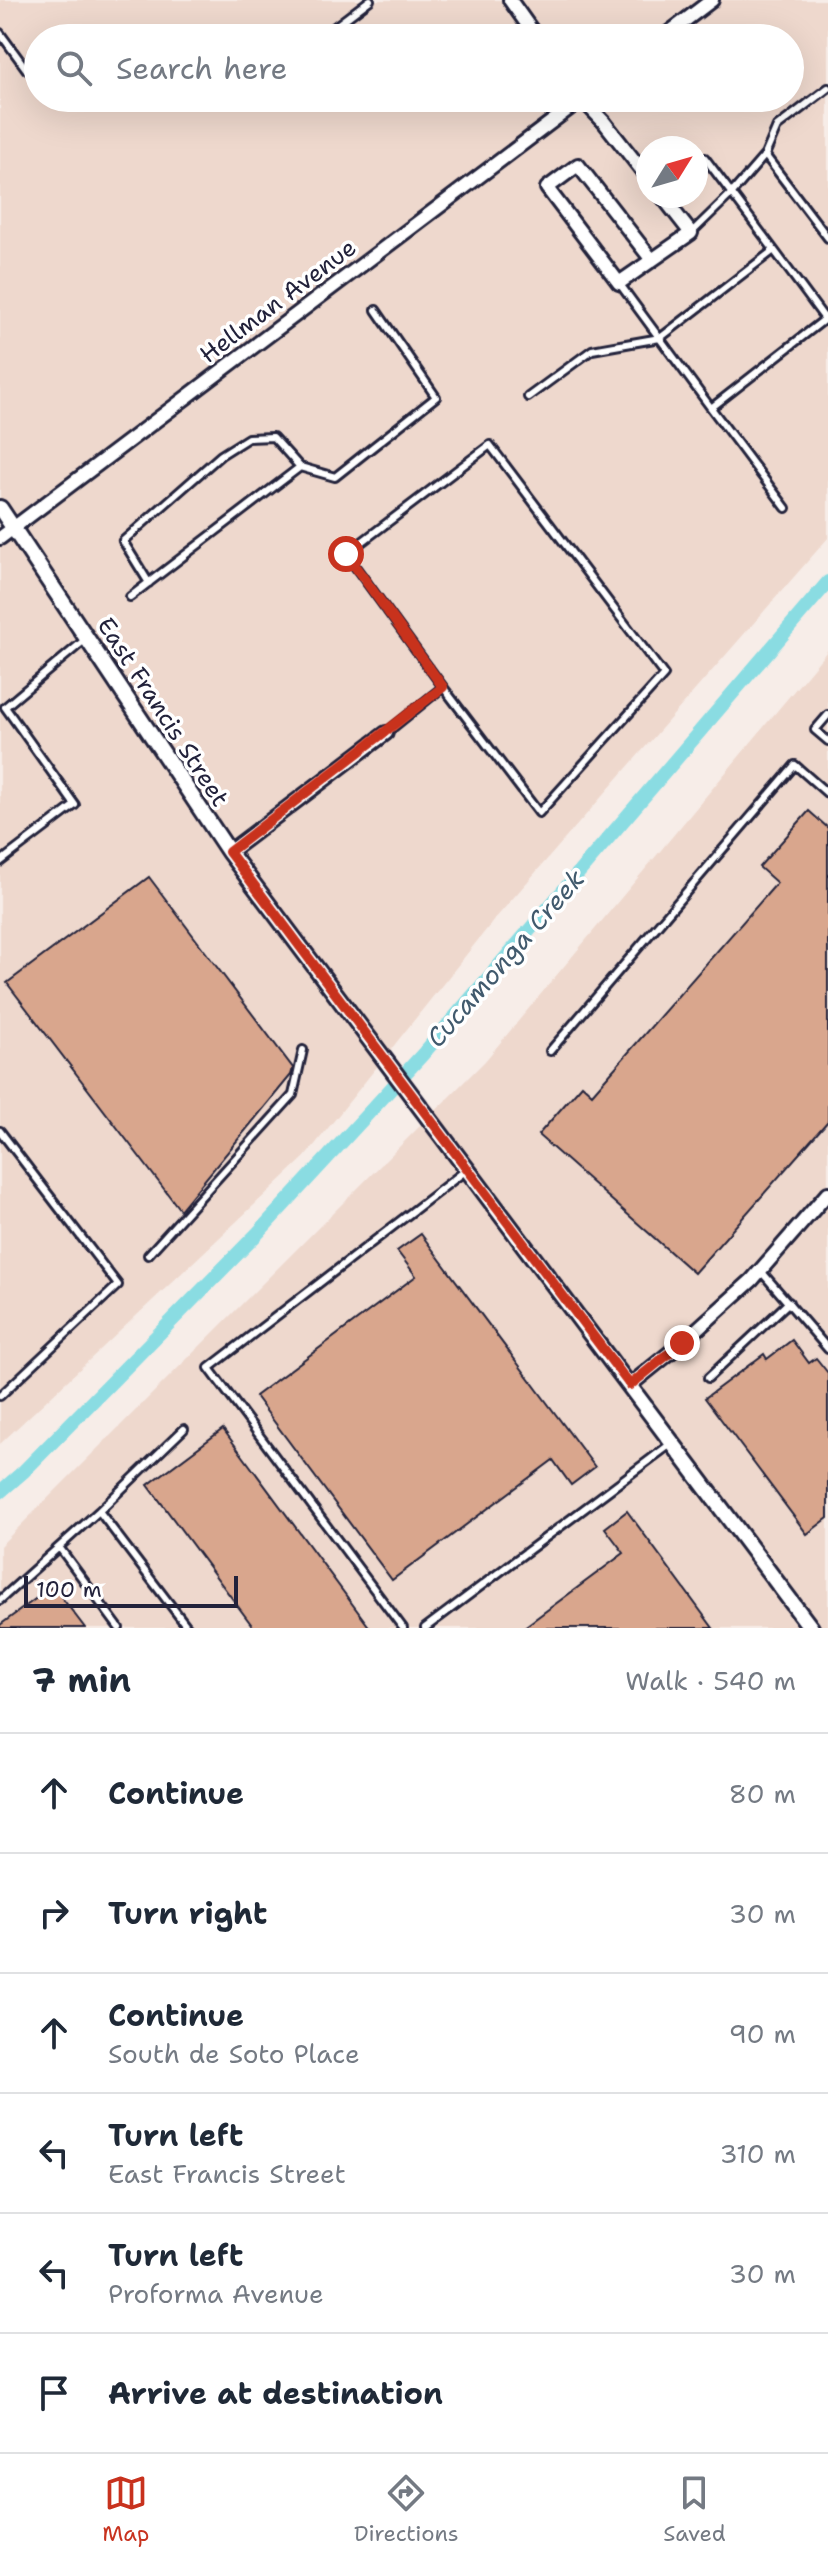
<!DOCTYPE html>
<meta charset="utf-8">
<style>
body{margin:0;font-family:"Shantell Sans",sans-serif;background:#f2f2f3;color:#1f2937}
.compass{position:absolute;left:636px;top:136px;width:72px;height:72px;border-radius:50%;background:#fff;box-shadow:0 8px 32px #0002;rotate:53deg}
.scale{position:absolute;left:24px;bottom:20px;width:214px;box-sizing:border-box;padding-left:8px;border:4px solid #22223b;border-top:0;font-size:22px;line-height:28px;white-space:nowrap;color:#22223b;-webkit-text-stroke:6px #fff;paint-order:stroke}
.stop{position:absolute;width:24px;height:24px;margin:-18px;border:6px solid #c8321e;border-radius:50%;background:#fff}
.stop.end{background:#c8321e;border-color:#fff;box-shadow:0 2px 8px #0008}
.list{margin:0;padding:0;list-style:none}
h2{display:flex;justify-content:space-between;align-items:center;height:104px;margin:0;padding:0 32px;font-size:34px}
h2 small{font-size:26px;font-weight:400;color:#747a83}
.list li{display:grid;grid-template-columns:52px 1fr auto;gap:24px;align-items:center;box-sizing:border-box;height:120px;padding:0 32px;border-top:2px solid #e0e1e3}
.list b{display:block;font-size:30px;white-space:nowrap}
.list p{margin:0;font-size:26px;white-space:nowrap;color:#747a83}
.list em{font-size:26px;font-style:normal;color:#747a83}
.icon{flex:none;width:44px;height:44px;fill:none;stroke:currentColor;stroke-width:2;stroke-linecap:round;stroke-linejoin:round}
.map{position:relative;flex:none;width:828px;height:1628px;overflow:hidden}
.search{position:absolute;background:#fff;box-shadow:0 8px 32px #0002;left:24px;right:24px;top:24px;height:88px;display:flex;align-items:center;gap:20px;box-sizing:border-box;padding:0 28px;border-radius:44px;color:#747a83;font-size:30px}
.sheet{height:824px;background:#fff}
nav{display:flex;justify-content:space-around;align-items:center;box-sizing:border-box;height:112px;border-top:2px solid #e0e1e3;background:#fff;font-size:22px;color:#747a83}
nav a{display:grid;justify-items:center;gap:4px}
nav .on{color:#c8321e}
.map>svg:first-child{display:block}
.built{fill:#eed8cd;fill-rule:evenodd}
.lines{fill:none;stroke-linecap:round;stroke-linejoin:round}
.canal{stroke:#8adce2;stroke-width:14}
.building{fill:#d9a68d;stroke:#22223b;stroke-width:2}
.service-casing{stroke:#22223b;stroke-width:12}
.minor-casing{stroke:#22223b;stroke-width:18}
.tertiary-casing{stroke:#22223b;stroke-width:20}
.service{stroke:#fff;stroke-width:6}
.minor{stroke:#fff;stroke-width:12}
.tertiary{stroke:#fff;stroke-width:14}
.route{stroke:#c8321e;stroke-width:10}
.labels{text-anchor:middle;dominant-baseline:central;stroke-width:7;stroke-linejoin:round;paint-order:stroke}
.street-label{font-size:24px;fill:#22223b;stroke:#fff}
.water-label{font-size:26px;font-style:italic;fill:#415a6d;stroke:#fff}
</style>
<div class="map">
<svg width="828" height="1628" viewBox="0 0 828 1628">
<rect width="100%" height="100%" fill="#f7ede8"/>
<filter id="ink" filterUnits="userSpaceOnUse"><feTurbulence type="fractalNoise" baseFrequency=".0125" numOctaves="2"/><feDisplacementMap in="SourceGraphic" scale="16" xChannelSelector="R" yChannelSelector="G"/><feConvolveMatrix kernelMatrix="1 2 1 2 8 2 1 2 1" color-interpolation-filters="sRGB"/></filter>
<g filter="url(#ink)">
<path class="built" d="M0 0H828V538L494 920 305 1157 0 1444ZM38 38H790V98H38ZM648 148H696V196H648Z
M828 650V1628H0V1546L485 1061Z"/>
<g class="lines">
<path class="canal" d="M0 1492 23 1472 257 1234 423 1054 828 582"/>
</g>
<path class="building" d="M809 811 828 828V1121L694 1273 538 1135 582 1085 592 1094 777 883 759 867Z
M149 877 293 1068 291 1075 180 1210 7 983Z
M421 1234 595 1467 571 1485 553 1460 392 1580 255 1396 416 1276 397 1251Z
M792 1340 809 1363 816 1358 828 1373V1518L807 1534 705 1398 764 1354 767 1359Z
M223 1429 370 1628H254L148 1485Z
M627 1511 713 1628H523L624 1553 605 1528Z
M53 1586 85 1628H0V1625Z"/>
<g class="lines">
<g class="service-casing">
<path id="service" d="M0 33 27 70
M320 38 370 0
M324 98 326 100
M765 155 777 127 828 88
M691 233 732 193 765 155 828 238
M774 250 825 319 827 317
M619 283 711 408
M528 397 592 350 660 338 774 250 705 158
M786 508 711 408 825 319
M149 583 123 541 221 455 248 438 273 437 300 467 335 477 436 397 376 310
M130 597 300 467
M828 715 815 730 828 741
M386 733 443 687 539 813 664 675 490 445 346 554 443 687
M0 862 75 805 5 707 87 638
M550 1051 795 765 828 794
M0 1131 118 1285 0 1396
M148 1255 293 1095 303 1050
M760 1270 828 1349
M708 1378 789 1302
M184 1429 99 1511 188 1628
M59 1547 119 1628
M0 1600 99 1511
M403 1628 209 1368 465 1171
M425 1628 672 1443"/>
</g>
<g class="minor-casing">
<path id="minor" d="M510 0 537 38
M662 38 712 0
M581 98 604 122 648 178
M652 260 578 165 547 188 619 283 691 233 662 196
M0 538 583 98
M229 852 386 733
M630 1385 682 1343 752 1280 828 1193"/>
</g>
<g class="tertiary-casing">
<path id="tertiary" d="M0 508 229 852 811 1628"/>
</g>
<use href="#service" class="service"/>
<use href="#minor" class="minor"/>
<use href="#tertiary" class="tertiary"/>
</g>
</g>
<g class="lines" filter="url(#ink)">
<path class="route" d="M346 554 443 687 229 852 630 1385 682 1343"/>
</g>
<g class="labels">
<g class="street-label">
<text transform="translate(278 301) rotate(-37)">Hellman Avenue</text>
<text transform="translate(163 712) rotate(57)">East Francis Street</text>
</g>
<g class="water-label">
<text transform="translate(505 958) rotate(-49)">Cucamonga Creek</text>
</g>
</g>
</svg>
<svg class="compass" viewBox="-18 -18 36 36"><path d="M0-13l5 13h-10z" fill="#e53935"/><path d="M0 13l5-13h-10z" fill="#747a83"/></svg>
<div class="scale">100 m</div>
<div class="stop" style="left:346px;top:554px"></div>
<div class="stop end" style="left:682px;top:1343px"></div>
<div class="search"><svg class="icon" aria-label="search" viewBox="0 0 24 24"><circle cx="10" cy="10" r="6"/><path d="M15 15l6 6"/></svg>Search here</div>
</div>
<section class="sheet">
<h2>7 min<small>Walk · 540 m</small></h2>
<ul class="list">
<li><svg class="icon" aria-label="ahead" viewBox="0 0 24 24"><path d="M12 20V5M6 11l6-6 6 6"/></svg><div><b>Continue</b></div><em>80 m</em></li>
<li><svg class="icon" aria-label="right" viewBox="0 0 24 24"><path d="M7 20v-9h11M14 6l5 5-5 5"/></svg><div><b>Turn right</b></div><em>30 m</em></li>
<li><svg class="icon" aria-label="ahead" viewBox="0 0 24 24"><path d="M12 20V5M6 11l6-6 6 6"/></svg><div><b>Continue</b><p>South de Soto Place</p></div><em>90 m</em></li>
<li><svg class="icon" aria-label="left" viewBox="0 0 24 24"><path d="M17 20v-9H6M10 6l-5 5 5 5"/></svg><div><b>Turn left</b><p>East Francis Street</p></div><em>310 m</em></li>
<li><svg class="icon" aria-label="left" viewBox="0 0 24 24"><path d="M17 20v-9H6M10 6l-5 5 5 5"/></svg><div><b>Turn left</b><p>Proforma Avenue</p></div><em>30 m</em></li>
<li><svg class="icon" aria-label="arrive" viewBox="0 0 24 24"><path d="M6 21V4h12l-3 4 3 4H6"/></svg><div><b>Arrive at destination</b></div></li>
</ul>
</section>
<nav>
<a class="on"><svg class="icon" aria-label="map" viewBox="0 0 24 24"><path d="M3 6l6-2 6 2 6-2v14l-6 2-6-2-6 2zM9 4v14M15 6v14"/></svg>Map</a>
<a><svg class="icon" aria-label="directions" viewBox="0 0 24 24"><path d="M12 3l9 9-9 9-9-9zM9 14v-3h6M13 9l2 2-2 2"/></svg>Directions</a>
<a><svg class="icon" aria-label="saved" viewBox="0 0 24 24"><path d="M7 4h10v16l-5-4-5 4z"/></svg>Saved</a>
</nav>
